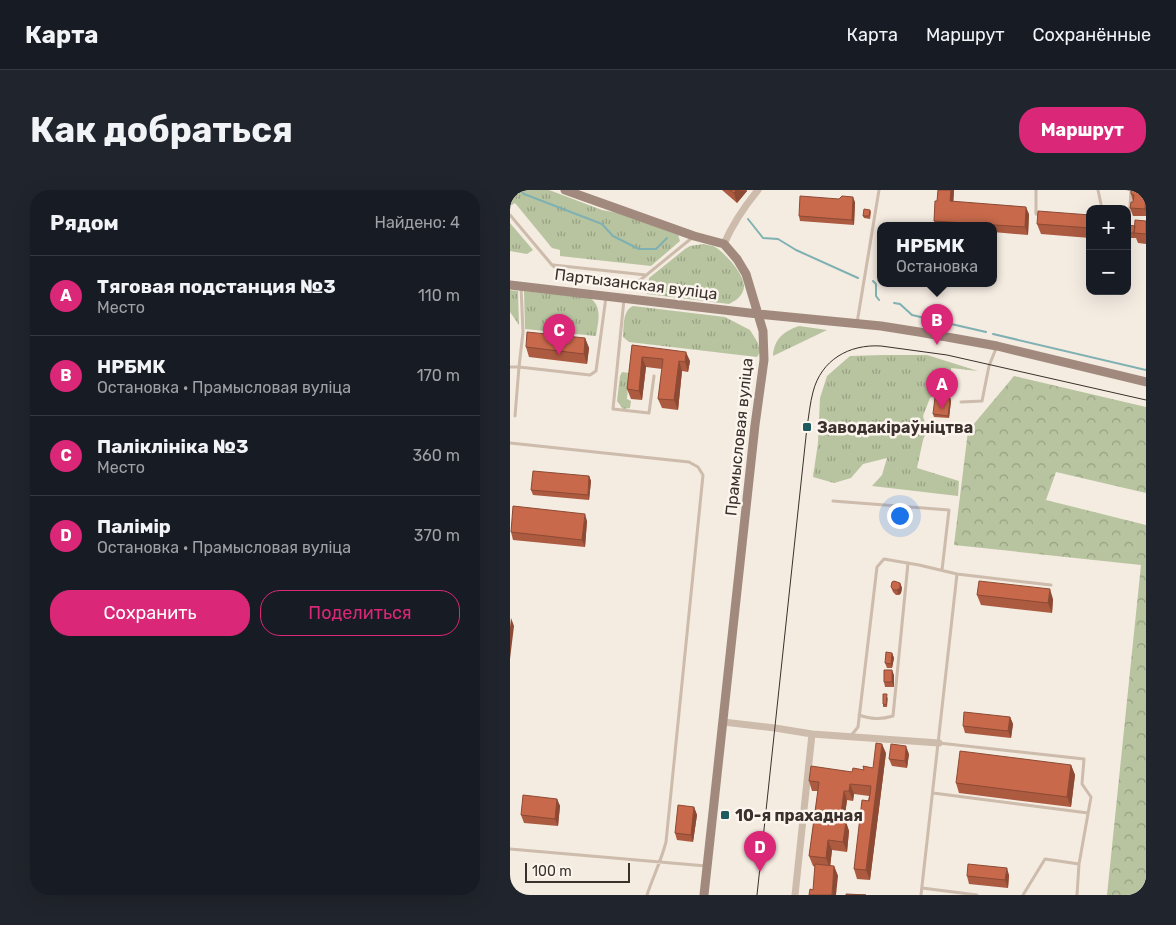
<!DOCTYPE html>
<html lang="ru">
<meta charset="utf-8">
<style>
body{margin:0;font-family:Rubik,sans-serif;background:#20242c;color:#f1f3f6}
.controls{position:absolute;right:15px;top:15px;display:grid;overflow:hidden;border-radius:10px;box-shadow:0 5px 20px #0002}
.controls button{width:45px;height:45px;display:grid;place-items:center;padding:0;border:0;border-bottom:1px solid #363941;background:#171b24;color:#f1f3f6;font:25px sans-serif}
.scale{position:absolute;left:15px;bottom:12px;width:105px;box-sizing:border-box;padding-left:5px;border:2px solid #3b302b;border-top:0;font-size:14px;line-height:18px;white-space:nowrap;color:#3b302b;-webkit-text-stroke:4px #fbf5ee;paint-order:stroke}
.you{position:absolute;left:389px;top:325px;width:18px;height:18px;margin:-12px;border:4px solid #fff;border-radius:50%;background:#1a73e8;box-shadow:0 0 0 8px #1a73e833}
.badge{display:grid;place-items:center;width:32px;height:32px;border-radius:50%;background:#db2777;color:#fff;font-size:16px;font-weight:700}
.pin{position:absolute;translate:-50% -41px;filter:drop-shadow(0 1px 2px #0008)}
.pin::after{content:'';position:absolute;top:26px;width:18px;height:15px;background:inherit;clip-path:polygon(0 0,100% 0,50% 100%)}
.popup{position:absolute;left:367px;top:32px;width:120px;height:65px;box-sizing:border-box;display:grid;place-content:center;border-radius:10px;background:#171b24;filter:drop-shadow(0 1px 4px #0005);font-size:16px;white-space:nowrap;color:#9ea1a6}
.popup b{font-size:19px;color:#f1f3f6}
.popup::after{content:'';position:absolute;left:50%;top:100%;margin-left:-10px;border:10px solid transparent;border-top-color:#171b24}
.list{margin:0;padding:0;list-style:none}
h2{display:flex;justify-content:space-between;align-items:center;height:65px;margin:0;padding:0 20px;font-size:21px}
h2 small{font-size:16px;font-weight:400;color:#9ea1a6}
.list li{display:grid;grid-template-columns:32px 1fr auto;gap:15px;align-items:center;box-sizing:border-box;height:80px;padding:0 20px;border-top:1px solid #363941}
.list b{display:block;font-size:19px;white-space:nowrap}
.list p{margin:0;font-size:16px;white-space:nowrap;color:#9ea1a6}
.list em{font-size:16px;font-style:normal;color:#9ea1a6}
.actions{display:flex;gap:10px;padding:15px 20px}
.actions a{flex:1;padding:11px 0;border:1px solid #db2777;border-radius:20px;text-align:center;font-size:18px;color:#db2777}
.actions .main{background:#db2777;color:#fff}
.map{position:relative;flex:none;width:636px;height:705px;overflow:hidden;border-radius:20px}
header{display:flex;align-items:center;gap:30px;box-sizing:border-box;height:70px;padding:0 25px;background:#171b24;border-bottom:1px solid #363941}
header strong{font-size:24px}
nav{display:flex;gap:28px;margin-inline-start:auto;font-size:18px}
.intro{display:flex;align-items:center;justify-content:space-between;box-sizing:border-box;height:120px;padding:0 30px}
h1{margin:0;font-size:35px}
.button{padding:12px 22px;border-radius:20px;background:#db2777;color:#fff;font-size:18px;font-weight:700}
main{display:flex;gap:30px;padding:0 30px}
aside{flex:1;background:#171b24;border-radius:20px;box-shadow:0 5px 20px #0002}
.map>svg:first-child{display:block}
.grass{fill:url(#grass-tufts)}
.forest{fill:url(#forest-crowns)}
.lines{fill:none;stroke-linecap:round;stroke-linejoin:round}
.stream{stroke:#7fb0b2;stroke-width:2}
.lane{stroke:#cdbbac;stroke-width:3}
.street{stroke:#cdbbac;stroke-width:7}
.secondary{stroke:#a18a7d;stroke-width:9}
.tram{stroke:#3b302b;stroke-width:1}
.wall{fill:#ac5a40}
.shaded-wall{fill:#8c4a34}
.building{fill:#c8694b;stroke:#8c4a34}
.poi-dot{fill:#1f5a5e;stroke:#fbf5ee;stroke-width:2}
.labels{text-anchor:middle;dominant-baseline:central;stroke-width:5;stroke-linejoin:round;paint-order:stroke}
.street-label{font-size:16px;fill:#3b302b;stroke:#fbf5ee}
.poi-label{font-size:16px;font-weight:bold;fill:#3b302b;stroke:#fbf5ee;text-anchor:start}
</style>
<header>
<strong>Карта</strong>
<nav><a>Карта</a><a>Маршрут</a><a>Сохранённые</a></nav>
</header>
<div class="intro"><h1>Как добраться</h1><a class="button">Маршрут</a></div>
<main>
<aside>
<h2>Рядом<small>Найдено: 4</small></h2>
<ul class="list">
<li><span class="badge">A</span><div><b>Тяговая подстанция №3</b><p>Место</p></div><em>110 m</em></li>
<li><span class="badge">B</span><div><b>НРБМК</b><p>Остановка · Прамысловая вуліца</p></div><em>170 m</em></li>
<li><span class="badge">C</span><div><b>Паліклініка №3</b><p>Место</p></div><em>360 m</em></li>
<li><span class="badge">D</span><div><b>Палімір</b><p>Остановка · Прамысловая вуліца</p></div><em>370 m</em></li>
</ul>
<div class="actions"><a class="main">Сохранить</a><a>Поделиться</a></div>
</aside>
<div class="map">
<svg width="636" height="705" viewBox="0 0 636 705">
<defs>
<pattern id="grass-tufts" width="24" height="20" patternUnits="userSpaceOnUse" patternTransform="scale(1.25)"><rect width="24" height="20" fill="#b8c4a0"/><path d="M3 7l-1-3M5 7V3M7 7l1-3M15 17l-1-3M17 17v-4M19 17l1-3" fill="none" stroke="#97a083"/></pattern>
<pattern id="forest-crowns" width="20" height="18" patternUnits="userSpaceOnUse" patternTransform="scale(1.25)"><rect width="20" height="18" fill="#b8c4a0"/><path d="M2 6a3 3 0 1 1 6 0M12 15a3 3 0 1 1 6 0" fill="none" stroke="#97a083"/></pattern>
</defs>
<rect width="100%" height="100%" fill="#f4ebe1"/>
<path class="grass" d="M0 0H39L92 20 108 23 168 45 170 51 141 76 50 66V60L42 58 5 13 0 16Z
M0 33 23 60 17 64 0 61Z
M193 54C197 55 201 55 205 57 215 63 239 88 233 101 231 107 225 111 219 114L137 104 139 88 175 59 180 56Z
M0 100 8 101 9 135 0 122Z
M14 101 80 108C93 117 88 132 86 146L15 139Z
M123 116 215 127 240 140 248 153 250 162 247 167 119 152 113 147C114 137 112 121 123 116Z
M289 136 317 140 263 166C264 149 274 141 289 136Z
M373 165H417L468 181 441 178V194L420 208 413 226 417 240 413 250 407 278 449 291 448 306 362 296 372 285 377 268 353 274 341 288 324 293 303 287 308 253 310 208 317 186 340 166Z
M112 182 119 183 117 209 121 211 120 218 113 219 107 211 110 186Z"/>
<path class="forest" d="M504 186 636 217V303L546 282 536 310 636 335V705H597L631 375 444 355 458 241Z"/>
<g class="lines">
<path class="stream" d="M4 0 11 1 14 4 92 34 103 46 129 59H146L157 48
M238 29 253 48 268 49 286 60 348 88
M363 91 366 94V106L369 110
M384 113 390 114 402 125 476 142
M483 144 636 180"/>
<path class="lane" d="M526 0V24L532 25
M588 0 592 19
M0 25 42 75 53 85 124 93 129 91 183 47
M619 33 621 0
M43 75 136 85
M11 97 13 142 9 177 80 185 86 181 96 107
M114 109 103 219 139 223 144 186
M347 133 369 0
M0 177H9L5 226
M451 212 472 211 479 176 487 156
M0 253 179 272 188 277 193 285 156 652C151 671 143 687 137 705
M323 311 439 320 432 380
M349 525C361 529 370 530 383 526L398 373
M340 547 348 537 367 377 374 369 409 375 447 384
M429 553 574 569 572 594 581 607 569 674 535 669 513 705
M423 603 578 623
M0 659 196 676
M412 698 467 705
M411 705 447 384 541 395
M567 705 569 674"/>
<path class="street" d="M214 54C223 33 234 17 248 0
M213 532 265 538 302 544 429 553
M285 705 302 544"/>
<path class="secondary" d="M55 0 184 46 214 54 227 69 236 84 253 141 254 170 245 235 194 705
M0 95 248 124 371 136 409 142 487 156 636 192"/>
<path class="tram" d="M247 705 297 237C299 225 300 213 303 202 311 170 339 154 371 156L437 165 636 210"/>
</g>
<path class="wall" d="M212 0H237V1L227 13Z
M428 0H444L443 12 519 24 518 45 483 42V36H426L424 31 427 11Z
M636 0V26H623L620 18 623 12 621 4Z
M345 12 344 35 290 31 289 26Z
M360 20 361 22 360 29 354 28 353 26Z
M580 25V48L531 44 527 34Z
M636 31V54L628 53 626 48H617V35L625 36Z
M75 148 79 158 77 174 19 167 16 157Z
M122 155 180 171 178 182 172 181 168 220 152 218 148 209 152 179 136 177 132 210 121 209 117 199Z
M440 208 441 211 439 228 424 227 423 224Z
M79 286 81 291 79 310 23 305 21 300Z
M77 331 75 357 3 350 1 342Z
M390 393 392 398 391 403 389 405H386L383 402 381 397Z
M467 405 543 409 542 423 471 415Z
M382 463 384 468 382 478H377L375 473Z
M384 485V497H375L374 492Z
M378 507 377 517H373V514Z
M500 527 503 534 501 548 455 543 453 536Z
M376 563 360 690 347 689 344 679 359 606 344 604 343 611 337 610 334 631 336 632 339 641 337 662 322 660 320 676H324L328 686 303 676 299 666 308 601H302L299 591 363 578Z
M399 564 397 578 382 576 379 569Z
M561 575 565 585 561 617 449 603 446 593Z
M47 609 50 616 48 636 14 633 11 625Z
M184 617 187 625 183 652 167 650 165 643Z
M499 685 498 698 459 694 457 686Z"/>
<path class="shaded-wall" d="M226 0 237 1 227 13 224 3Z
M441 0H444L443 19 440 11Z
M636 0V22L635 19Z
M343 7 345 12 344 35 342 30Z
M516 17 519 24 518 45 515 37Z
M75 148 79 158 77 174 74 164Z
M176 162 180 171 178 182 175 172Z
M132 167 136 177 132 210 129 201Z
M169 171 172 181 168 220 164 210Z
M440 208 441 211 439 228 438 226Z
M79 286 81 291 79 310 78 305Z
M75 324 77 331 75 357 72 350Z
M390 393 392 398 391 403 389 405 387 400Z
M540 399 543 409 542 423 538 413Z
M1 428 4 436 0 469V437Z
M382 463 384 468 382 478 381 474Z
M382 480 384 485V497L382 492Z
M500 527 503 534 501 548 498 541Z
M372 554 376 563 360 690 356 680Z
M396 556 399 564 397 578 395 571Z
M561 575 565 585 561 617 557 607Z
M340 594 344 604 343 611 339 601Z
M334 601 337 610 333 641 330 631Z
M47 609 50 616 48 636 45 629Z
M184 617 187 625 183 652 181 645Z
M336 632 339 641 337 662 333 652Z
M318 650 322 660 320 678 316 668Z
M324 676 328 686 326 705H322Z
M497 678 499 685 498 698 495 690Z"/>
<path class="building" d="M219 0H226L224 3Z
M428 0H441L440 11 516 17 515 37 424 31 425 11H427Z
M621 0H636L635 19 620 18 621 12H623L624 5 621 4Z
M290 6 329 9 332 6 343 7 342 30 289 26Z
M354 19 360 20 359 26H353Z
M528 21 580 25V38L527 34Z
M625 30 636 31V44L624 43Z
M617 35 625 36 624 43H617Z
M17 142 75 148 74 164 16 157Z
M122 155 176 162 175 172 169 171 164 210 148 209 153 169 132 167 129 201 117 199Z
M425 207 440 208 438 226 423 224Z
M23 281 79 286 78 305 21 300Z
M3 316 75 324 72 350 1 342Z
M384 391 390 393V398L387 400H384L381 397 382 392Z
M469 391 540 399 538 413 467 405Z
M376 462 382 463 381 474 375 473Z
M374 480H382V492H374Z
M373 504H377L376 515 373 514Z
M454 522 500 527 498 541 453 536Z
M366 553 372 554 356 680 344 679 352 610 359 611 361 596 340 594 339 601H334L330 631 336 632 333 652 318 650 316 668 299 666 309 592 299 591 301 576 342 582 343 578 354 580 353 576 363 578Z
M381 554 396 556 395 571 379 569Z
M450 561 561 575 557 607 446 593Z
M13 605 47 609 45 629 11 625Z
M168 615 184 617 181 645 165 643Z
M305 674 324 676 322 705H299L300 699 303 700Z
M458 674 497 678 495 690 457 686Z
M336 704 356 705H336Z"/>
<g class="poi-dot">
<rect x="292" y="232" width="10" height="10" rx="2.5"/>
<rect x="210" y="620" width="10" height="10" rx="2.5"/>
</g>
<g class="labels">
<g class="street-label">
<text transform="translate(126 94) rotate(7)">Партызанская вуліца</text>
<text transform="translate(229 247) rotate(-84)">Прамысловая вуліца</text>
</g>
<g class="poi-label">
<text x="307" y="237">Заводакіраўніцтва</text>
<text x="225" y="625">10-я прахадная</text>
</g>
</g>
</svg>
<div class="controls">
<button>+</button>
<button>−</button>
</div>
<div class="scale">100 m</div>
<div class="you"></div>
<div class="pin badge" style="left:432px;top:219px">A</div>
<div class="pin badge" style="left:427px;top:155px">B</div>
<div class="popup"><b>НРБМК</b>Остановка</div>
<div class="pin badge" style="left:49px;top:165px">C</div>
<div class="pin badge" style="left:250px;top:682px">D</div>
</div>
</main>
